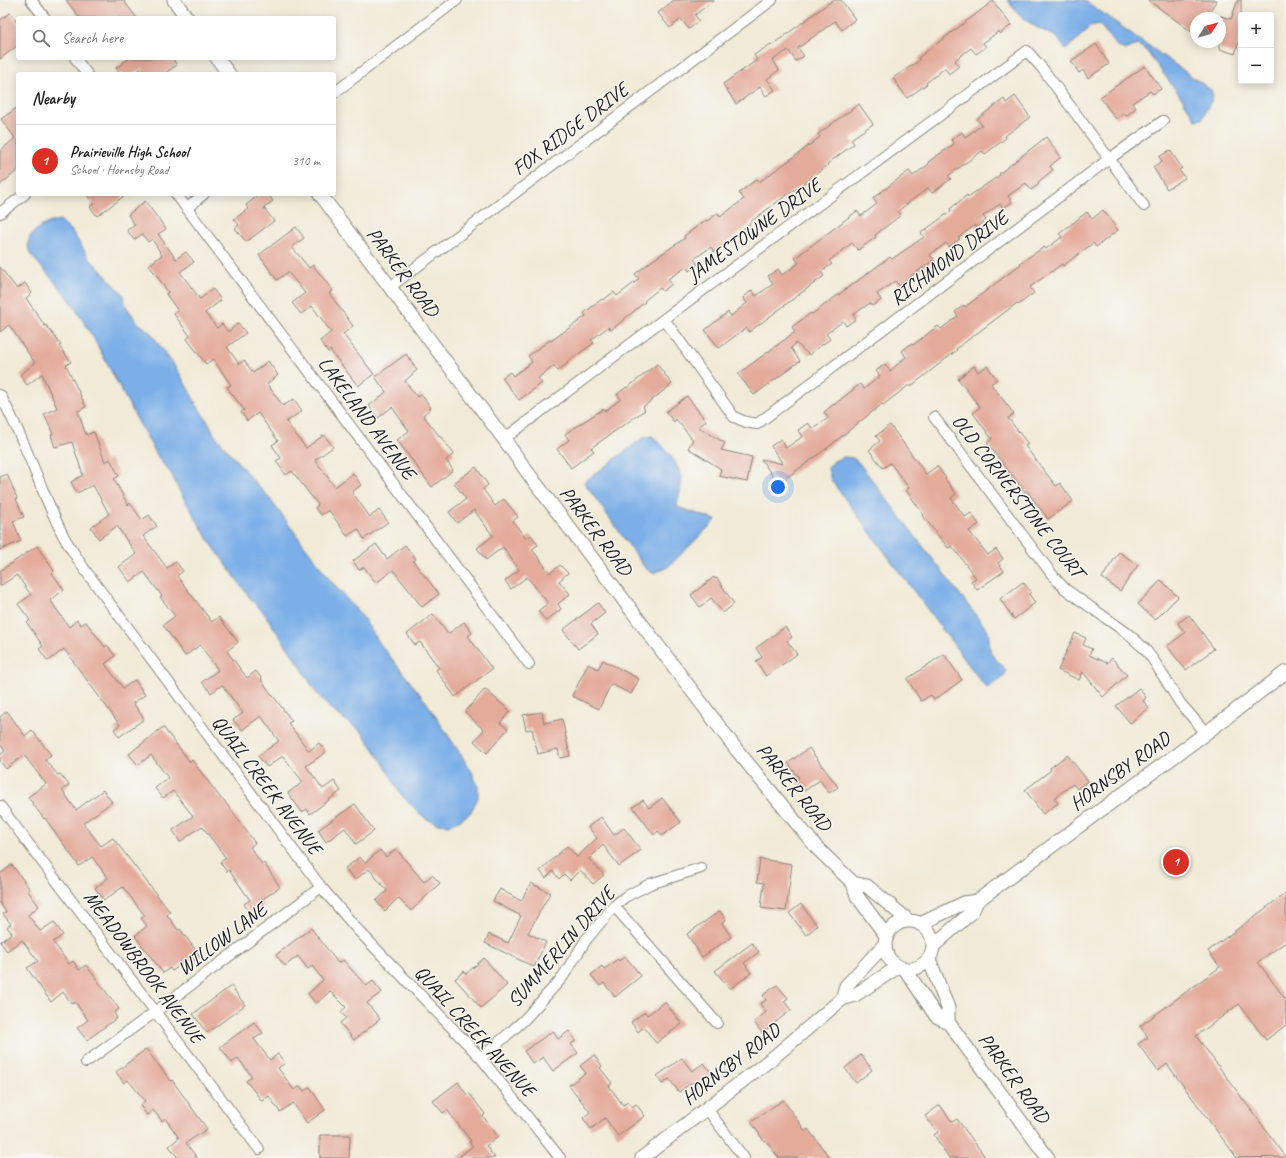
<!DOCTYPE html>
<meta charset="utf-8">
<style>
body{margin:0;font-family:Caveat,sans-serif;background:#f2f2f2;color:#222}
.controls{position:absolute;right:12px;top:12px;display:grid;overflow:hidden;border-radius:4px;box-shadow:0 2px 10px #0003}
.controls button{width:36px;height:36px;display:grid;place-items:center;padding:0;border:0;border-bottom:1px solid #e0e0e0;background:#fff;color:#222;font:20px sans-serif}
.compass{position:absolute;left:1190px;top:12px;width:36px;height:36px;border-radius:50%;background:#fff;box-shadow:0 2px 10px #0003;rotate:54deg}
.you{position:absolute;left:778px;top:487px;width:14px;height:14px;margin:-10px;border:3px solid #fff;border-radius:50%;background:#1a73e8;box-shadow:0 0 0 6px #1a73e833}
.badge{display:grid;place-items:center;width:26px;height:26px;border-radius:50%;background:#d93025;color:#fff;font-size:13px;font-weight:700}
.pin{position:absolute;translate:-50% -50%;border:2px solid #fff;box-shadow:0 1px 4px #0006}
.list{margin:0;padding:0;list-style:none}
h2{display:flex;justify-content:space-between;align-items:center;height:52px;margin:0;padding:0 16px;font-size:17px}
h2 small{font-size:13px;font-weight:400;color:#767676}
.list li{display:grid;grid-template-columns:26px 1fr auto;gap:12px;align-items:center;box-sizing:border-box;height:72px;padding:0 16px;border-top:1px solid #e0e0e0}
.list b{display:block;font-size:15px;white-space:nowrap}
.list p{margin:0;font-size:13px;white-space:nowrap;color:#767676}
.list em{font-size:13px;font-style:normal;color:#767676}
.icon{flex:none;width:22px;height:22px;fill:none;stroke:currentColor;stroke-width:2;stroke-linecap:round;stroke-linejoin:round}
.map{position:relative;flex:none;width:1286px;height:1158px;overflow:hidden}
.search{position:absolute;background:#fff;box-shadow:0 2px 10px #0003;left:16px;top:16px;width:320px;height:44px;display:flex;align-items:center;gap:10px;box-sizing:border-box;padding:0 14px;border-radius:4px;color:#767676;font-size:15px}
.panel{position:absolute;background:#fff;box-shadow:0 2px 10px #0003;left:16px;top:72px;width:320px;height:124px;border-radius:4px}
.map>svg:first-child{display:block}
.water{fill:#7bafe8;stroke:#4c6682}
.building{fill:#e4ab9b}
.lines{fill:none;stroke-linecap:round;stroke-linejoin:round}
.minor-casing{stroke:#86837a;stroke-width:12}
.tertiary-casing{stroke:#86837a;stroke-width:15}
.minor{stroke:#fff;stroke-width:10}
.tertiary{stroke:#fff;stroke-width:13}
.labels{text-anchor:middle;dominant-baseline:central;stroke-width:3;stroke-linejoin:round;paint-order:stroke}
.street-label{font-size:20px;fill:#1c1c1c;stroke:#f6f6f2}
</style>
<div class="map">
<svg width="1286" height="1158" viewBox="0 0 1286 1158">
<rect width="100%" height="100%" fill="#f6f6f2"/>
<filter id="ink" filterUnits="userSpaceOnUse"><feTurbulence type="fractalNoise" baseFrequency=".025" numOctaves="2"/><feDisplacementMap in="SourceGraphic" scale="8" xChannelSelector="R" yChannelSelector="G"/><feConvolveMatrix kernelMatrix="1 2 1 2 8 2 1 2 1" color-interpolation-filters="sRGB"/></filter>
<filter id="wash" filterUnits="userSpaceOnUse"><feTurbulence type="fractalNoise" baseFrequency=".012" numOctaves="4" result="noise"/><feDisplacementMap in="SourceGraphic" scale="16" xChannelSelector="R" yChannelSelector="G"/><feGaussianBlur stdDeviation="0.9" result="paint"/><feColorMatrix in="noise" values="0 0 0 0 0 0 0 0 0 0 0 0 0 0 0 0 0 1.4 0 .05"/><feComposite in="paint" operator="in"/></filter>
<g filter="url(#wash)">
<rect width="100%" height="100%" fill="#f1ead7"/>
<path class="water" d="M1007 0H1084L1211 90 1213 97 1202 119 1196 120 1181 97 1145 49 1137 45 1125 50 1118 47 1099 24 1091 26 1066 50 1057 37 1036 27 1019 15Z
M60 220 71 230 89 258 123 294 126 306 137 322 151 333 180 374 198 407 210 425 214 434 257 485 267 495 330 580 362 616 381 645 427 703 472 772 478 787V798L470 813 459 821 447 825 438 824 425 818 402 796 382 761 362 732 330 709 315 691 301 667 264 613 250 598 208 539 179 490 171 473 161 462 134 414 93 337 68 297 31 255C20 235 43 223 60 220Z
M652 436C663 445 680 464 681 479 682 488 678 498 677 507L716 520 667 568 653 573 645 568 584 482 643 438Z
M844 457 853 458 859 463 988 631C990 639 988 649 993 656 998 664 1003 662 1006 673L1000 680 987 688 980 680 831 480 828 468 834 461Z"/>
<g id="blocks">
<path class="building" d="M66 0H123L137 18H80Z
M674 0H714L695 15 699 21 689 29 681 19 670 28 658 13Z
M833 0H841L855 19 842 30 835 21 798 48 804 56 796 61 788 50 773 60 779 70 767 79 775 90 766 96 760 87 736 104 723 84 757 60 754 55 771 44 772 45Z
M1148 0H1217L1205 18H1196V35Z
M1238 0H1241V35L1235 54 1220 49V16L1231 19Z
M993 1 1011 25 1000 34 999 31 983 43 986 47 976 54 971 48 955 60 959 66 949 74 945 68 926 83 927 84 907 98 893 78 920 60 918 58Z
M10 13 18 24V45L0 59V20Z
M1096 44 1109 64 1088 78 1083 70 1079 73 1071 61Z
M129 58H172L177 65 164 74H146L142 68 133 74H120L116 68Z
M1145 66 1161 89 1153 94 1150 91 1132 103 1136 108 1126 116 1124 113 1116 119 1100 97Z
M1015 96 1030 117 1005 136 1006 138 985 154 982 151 948 176 951 179 932 193 928 188 898 211 901 215 875 235 876 237 858 250 852 243 829 261 832 264 821 272 824 276 749 332 746 328 719 348 705 330 728 312 731 316 747 303 743 298 752 290 756 296 773 284 768 276 778 269 782 275 799 263 795 258 857 211 861 216 877 204 873 198 909 171 913 176 929 164 928 162 954 144 951 140 962 132 965 137 982 125 977 119 1004 99 1006 103Z
M859 104 873 124 851 139 854 144 827 164 828 165 802 185 784 197 749 223 750 224 714 252 711 247 694 259 698 264 689 271 686 267 668 279 672 284 663 291 660 288 644 301 645 302 611 330 608 327 591 340 594 343 567 362 568 363 558 371 554 366 538 378 542 383 519 400 502 378 510 372 513 376 532 362 528 356 550 340 551 341 586 316 584 313 602 299 603 300 614 292 617 296 639 279 635 274 653 260 685 238 684 236 706 220 707 221 718 213 720 217 744 199 739 193 757 179 759 182 794 157 820 137 818 134Z
M18 107V170L0 185V151L15 138 1 119Z
M1046 137 1061 157 1050 166 1053 170 1038 182 1039 184 1031 190 1026 183 1008 196 1012 202 1003 208 1000 204 983 216 986 220 977 228 975 225 958 238 960 239 949 247 946 243 930 255 934 260 907 279 899 286 895 281 877 294 881 300 872 306 870 303 853 315 856 319 846 326 843 321 826 334 830 339 811 353 809 355 796 343 791 348 800 361 754 395 738 374 795 332 792 327 811 313 812 314 890 257 892 259 924 237 921 233 951 211 950 209 967 195 968 197 1000 175 999 174Z
M1170 150 1182 168 1179 170 1185 178 1167 189 1153 167 1162 161 1159 157Z
M86 194H127L97 216 90 207 94 204Z
M260 194H268L273 201 264 208 274 221 246 242 235 228 239 225 234 219 248 209 246 205Z
M145 201 166 229 158 234 176 259 186 252 194 262 180 272 200 299 213 289 221 300 205 313 217 328 222 324 228 332 238 323 246 333 227 347 239 364 244 360 253 373 268 361 278 375 267 384 283 406 294 399 302 411 286 422 306 448 324 435 333 447 315 460 335 487 353 473 361 485 352 492 370 517 379 510 388 522 364 539 358 529 347 536 329 510 321 515 315 508 318 505 292 471 286 475 276 461 281 458 272 445 278 441 258 413 247 421 241 412 244 410 227 387 231 385 213 359 206 364 187 339 190 336 174 314 178 311 166 294 168 292 149 265 162 255 152 239 148 242 142 234 134 240 127 230 135 225 128 215Z
M1103 210 1118 230 1096 247 1093 243 1063 266 1062 264 1030 287 1034 293 1018 305 1017 303 956 349 957 350 910 387 909 385 883 405 882 404 826 449 778 484 761 459 783 464 771 446 781 439 786 448 802 437 798 430 808 423 813 429 828 418 824 412 834 404V405L860 384 864 389 880 376 876 371 885 364 890 371 906 357 902 351 911 344 913 345 938 326 941 329 958 316 955 312 964 305 965 307 1021 264 1020 263 1044 247 1046 249 1062 237 1059 234 1087 212 1092 219Z
M296 227 304 238 292 247 309 268 313 265 333 291 329 293 353 326 343 334 374 374 358 386 330 350 328 352 320 341 331 332 312 306 301 314 292 303 305 293 288 272 277 280 259 255Z
M0 267 17 289 25 283 32 293 26 298 45 326 46 325 61 345 59 346 71 362 66 365 86 407 78 411 86 435 94 432 105 462 110 459 119 476 114 479 128 505 130 503 142 520 149 515 157 526 143 536 167 568 176 562 183 571 177 576 212 622 219 617 238 642 227 651 247 678 256 671 262 679 261 680 292 721 288 723 309 751 319 743 326 752 306 766 323 789 334 781 341 791 310 814 307 809 302 812 288 793 303 782 283 756 267 767 258 756 279 741 261 716 242 730 233 720 243 713 222 685 211 693 202 682 218 670 200 645 185 656 163 625 175 616 160 597 162 596 144 572 130 582 119 567 136 554 117 526 99 539 91 527 109 514 93 485 77 493 71 482 83 475 72 442 55 447 51 435 53 434 44 414 57 408 42 374 27 385 20 375 35 363 9 325 0 332Z
M406 354 417 370 405 381 417 397 421 394 431 408 423 415 440 437H441L454 454 446 460 453 470 432 487 397 440 409 431 392 407 378 418 369 406 386 392 375 377Z
M657 364 672 384 643 407 645 410 591 448 594 451 571 468 557 449 569 440 565 434 603 409 605 411 621 399 617 394 627 387V388Z
M974 366 978 372 987 366 997 379 991 384 1014 414 1008 418 1028 444 1025 446 1056 486 1060 483 1073 501 1048 519 1027 491 1025 492 987 443 992 439 973 413 980 407 958 379Z
M687 396 706 421 698 427 725 443 721 450 752 457 747 482 719 476 721 469 688 448 693 440 676 419 674 422 666 412Z
M890 425 926 474 937 466 946 478 945 479 956 494 951 498 965 517 971 513 979 524 969 531 988 555 996 549 1003 559 998 563 1004 571 977 590 971 581 976 578 952 546 948 548 923 516 924 515 906 490 909 488 890 463 883 468 869 450 880 441 876 436Z
M476 467 488 485 483 489 495 506 504 499 518 517 513 521 526 539 531 535 538 545 532 549 550 573 560 565 568 573 559 581 570 594 558 604 561 609 546 621 538 611 548 603 527 577 511 589 505 581 519 570 503 547 486 560 477 548 493 536 474 510 457 523 449 512 466 499 454 483Z
M7 474 17 498 16 499 24 517 13 521 21 541 0 550V477Z
M376 544 387 559 405 545 416 559 413 561 439 594 422 607 393 570 376 583 364 567 359 570 353 561Z
M37 546 54 571 52 573 64 590 50 600 69 627 77 620 81 625 86 622 105 647 107 645 115 656 105 664 123 688 135 680 145 695 133 703 144 719 119 737 114 729 120 725 64 649 48 661 39 649 43 646 27 623 30 620 18 604 31 595 17 575 0 586V571Z
M1119 552 1138 565 1120 591 1102 578Z
M714 577 715 579 717 578 734 604 723 613 711 598 700 607 691 595Z
M1161 580 1178 597 1155 620 1138 604Z
M1023 582 1031 592 1029 594 1035 603 1014 619 1000 599Z
M598 603 605 613 591 624 598 634 578 649 563 630Z
M433 614 448 634 464 622 472 633 468 636 492 669 455 697 436 670 439 668 420 642 415 645 407 634Z
M1189 615 1214 649 1186 670 1167 646 1185 633 1178 623Z
M785 627 792 637 787 641 797 654 766 676 756 661 762 657 756 648Z
M1075 633 1086 638 1083 645 1092 649 1089 655 1107 663 1112 658 1127 675 1103 697 1083 672 1079 680 1058 670Z
M944 654 962 680 934 700 931 695 921 701 907 679Z
M603 660 639 679 631 694 611 684 599 709 572 696 588 664 598 669Z
M1139 688 1146 698 1143 701 1149 708 1130 723 1116 706Z
M485 689 510 711 500 723 508 729 487 753 474 741 484 730 465 712Z
M7 711 25 736 32 730 51 755 45 760 58 775 60 774 69 785 62 790 76 810 103 790 112 802 83 823 101 846 113 838 170 912 167 915 178 930 180 929 200 956 188 965 185 962 172 971 170 968 163 973 135 936 147 926 141 918 145 916 123 887 104 900 95 888 108 878 92 857 79 866 45 818 44 819 28 797 46 784 24 755 6 769 0 761V755L5 751 0 744V717Z
M542 712 544 723 562 719 570 756 560 758 558 749 538 754 532 729 526 730 523 715Z
M163 727 190 762 192 760 222 800 223 799 255 843 250 847 262 864 264 863 280 887 260 901 264 906 251 915 244 904 250 900 229 870 227 872 220 862 226 858 202 826 180 842 173 830 193 816 173 791 163 798 155 788 168 778 151 755 138 765 129 754Z
M809 748 838 787 829 793 820 780 804 791 796 780 799 778 788 763Z
M1067 755 1088 781 1077 789 1073 784 1054 798 1058 803 1043 814 1025 790 1051 770 1050 768Z
M662 798 681 822 662 836 658 831 654 835 633 807 643 800 649 808Z
M355 804 374 831 356 844 345 828 326 842 318 830Z
M601 817 614 835 624 828 641 850 619 866 603 845 589 859 604 875 593 884 580 870 570 880 564 874 559 879 553 871 546 878 540 871 567 846 577 857 597 838 588 827Z
M396 849 424 882 432 875 440 883 411 911 398 898 385 911 376 901 387 891 369 869 355 880 345 868 360 857 365 863 380 850 386 857Z
M760 859 792 864 786 911 761 908 764 883 757 882Z
M12 865 30 889 28 891 39 906 28 915 40 931 54 922 63 935 53 942 69 964 73 961 79 970 86 965 119 1009 114 1013 117 1018 87 1040 77 1028 88 1020 75 1002 72 1004 63 992 51 1002 27 968 38 961 22 940 7 951 0 942 12 933 7 927 11 924 3 914 6 912 0 903V874Z
M531 883 550 893 528 933 546 942 534 967 485 943 489 934 508 943 521 916 493 901 500 889 521 901Z
M1286 893V942L1258 962 1286 1000V1025L1266 1040 1239 1004 1196 1036 1286 1157 1237 1158 1167 1064 1158 1071 1138 1044 1148 1037 1140 1026 1220 967 1208 951Z
M801 904 817 926 806 935 789 913Z
M720 911 726 920 722 923 731 937 702 957 687 934Z
M311 928 338 963 343 960 366 986 373 981 382 992 367 1003 380 1019 354 1040 340 1023 346 1018 341 1012 346 1007 330 991 316 1004 308 994 323 980 312 966 308 969 298 956 285 966 276 955Z
M752 943 759 952 744 963 751 973 730 989 715 971Z
M625 956 641 976 615 997 604 983 600 986 591 975 602 966 604 969 618 959 619 961Z
M484 958 507 985 481 1008 455 979 464 971 466 974Z
M777 985 788 998 784 1001 791 1010 762 1033 754 1022 766 1012 760 1004 766 1000 763 995Z
M231 986 245 1005 207 1033 193 1014Z
M665 1002 682 1024 656 1043 644 1027 638 1032 631 1022 645 1012 647 1015Z
M254 1022 263 1033 254 1039 270 1060 278 1054 285 1063 278 1068 294 1090 300 1086 304 1091 310 1087 325 1110 307 1123 293 1103 280 1112 269 1096 262 1101 246 1081 252 1077 238 1058 232 1063 220 1047Z
M553 1031 558 1039 569 1031 576 1041 571 1044 578 1053 553 1071 543 1057 533 1064 524 1051Z
M146 1049 171 1081 172 1080 207 1129 186 1143 197 1158H178L169 1146 179 1138 165 1118 162 1121 153 1110 147 1115 140 1105 145 1101 128 1080 124 1083 116 1072Z
M594 1055 602 1066 600 1068 612 1083 609 1086 623 1105 628 1102 632 1107 636 1104 645 1116 618 1136 605 1118 591 1129 583 1118 590 1112 569 1085 586 1073 580 1066Z
M861 1055 872 1070 856 1083 845 1068Z
M682 1058 692 1071 704 1063 712 1074 697 1085 694 1081 679 1092 669 1079 662 1084 657 1076Z
M458 1082 467 1095 469 1093 485 1114 483 1116 498 1137 486 1146 495 1158H457L473 1146 469 1142 471 1141 447 1110 443 1113 433 1101Z
M783 1100 805 1131 808 1129 830 1158H779L765 1140 764 1141 751 1122Z
M940 1105 952 1122 957 1119 986 1158H949L934 1135 938 1132 925 1116Z
M320 1135H350L349 1158H320Z"/>
</g>
</g>
<g filter="url(#ink)">
<use href="#blocks" fill-opacity="0" stroke="#86837a" stroke-width="1"/>
<g class="lines">
<g class="minor-casing">
<path id="minor" d="M31 0 45 18
M75 58 87 74
M334 93 457 0
M176 194 529 664
M187 208 204 194
M0 213 25 194
M390 287 772 0
M664 319 734 417 746 422 757 424 1109 159 1163 121
M0 395C26 440 40 491 64 537 70 548 78 559 85 570L321 887 356 928 481 1058 560 1158
M934 417 1054 577 1064 588 1079 599 1127 633 1145 649 1154 661 1180 703 1206 733
M504 439 664 319 1027 51 1042 68 1144 206
M0 806 259 1149
M614 906 717 1023
M481 1058 524 1020 562 978 586 940 614 906 625 897 650 884 701 868
M86 1062 155 1012 321 887
M707 1109 744 1158"/>
</g>
<g class="tertiary-casing">
<path id="tertiary" d="M174 0 187 18
M217 58 229 74
M320 194 504 439 528 473 736 749 817 848 853 883 857 896 887 937
M853 883 867 886 909 921
M885 945a24 24 0 1 1 48 0a24 24 0 1 1-48 0Z
M920 924 964 903 977 901
M933 946 972 912 977 901 1206 733 1286 672
M929 959 948 1008V1022
M905 969 936 1016 948 1022 1048 1158
M842 999 846 986 885 944
M642 1158 775 1056 842 999 855 995 898 967"/>
</g>
<use href="#minor" class="minor"/>
<use href="#tertiary" class="tertiary"/>
</g>
</g>
<g class="labels">
<g class="street-label">
<text transform="translate(570 129) rotate(-37)">FOX RIDGE DRIVE</text>
<text transform="translate(754 230) rotate(-36)">JAMESTOWNE DRIVE</text>
<text transform="translate(949 258) rotate(-37)">RICHMOND DRIVE</text>
<text transform="translate(403 272) rotate(53)">PARKER ROAD</text>
<text transform="translate(367 418) rotate(53)">LAKELAND AVENUE</text>
<text transform="translate(1018 496) rotate(52)">OLD CORNERSTONE COURT</text>
<text transform="translate(596 531) rotate(53)">PARKER ROAD</text>
<text transform="translate(1120 771) rotate(-36)">HORNSBY ROAD</text>
<text transform="translate(267 785) rotate(53)">QUAIL CREEK AVENUE</text>
<text transform="translate(794 787) rotate(51)">PARKER ROAD</text>
<text transform="translate(222 939) rotate(-37)">WILLOW LANE</text>
<text transform="translate(561 947) rotate(-49)">SUMMERLIN DRIVE</text>
<text transform="translate(144 967) rotate(53)">MEADOWBROOK AVENUE</text>
<text transform="translate(475 1031) rotate(48)">QUAIL CREEK AVENUE</text>
<text transform="translate(731 1064) rotate(-38)">HORNSBY ROAD</text>
<text transform="translate(1014 1078) rotate(54)">PARKER ROAD</text>
</g>
</g>
</svg>
<div class="controls">
<button>+</button>
<button>−</button>
</div>
<svg class="compass" viewBox="-18 -18 36 36"><path d="M0-13l5 13h-10z" fill="#e53935"/><path d="M0 13l5-13h-10z" fill="#767676"/></svg>
<div class="you"></div>
<div class="pin badge" style="left:1176px;top:862px">1</div>
<div class="search"><svg class="icon" aria-label="search" viewBox="0 0 24 24"><circle cx="10" cy="10" r="6"/><path d="M15 15l6 6"/></svg>Search here</div>
<section class="panel">
<h2>Nearby<small></small></h2>
<ul class="list">
<li><span class="badge">1</span><div><b>Prairieville High School</b><p>School · Hornsby Road</p></div><em>310 m</em></li>
</ul>
</section>
</div>
